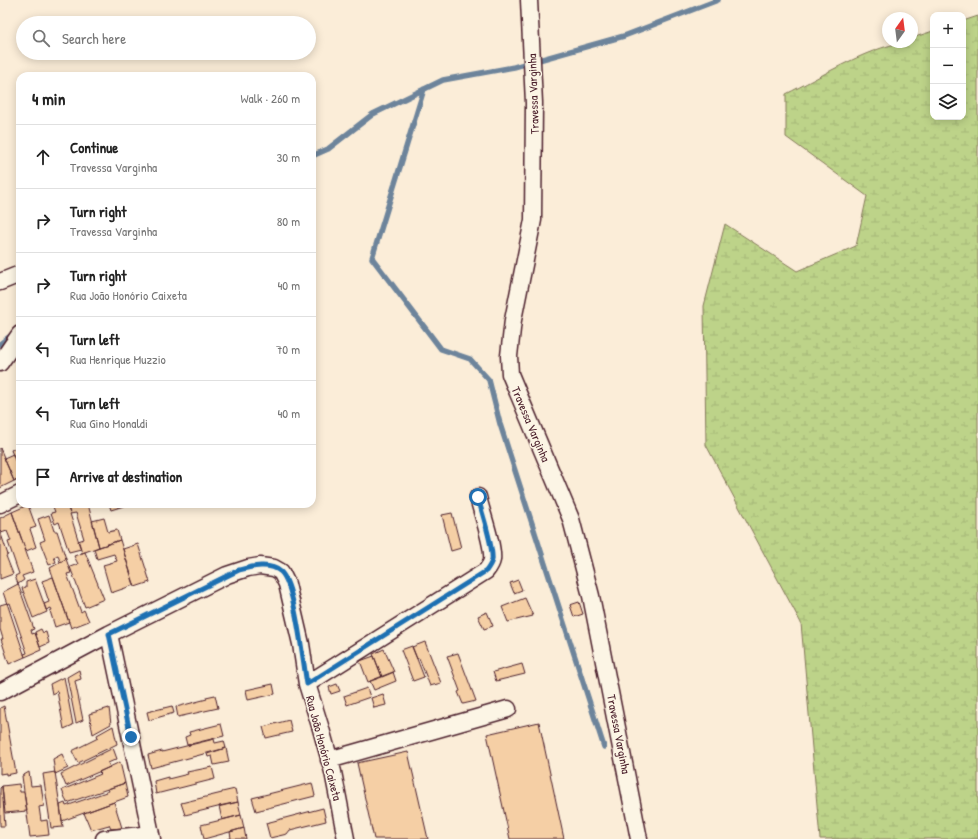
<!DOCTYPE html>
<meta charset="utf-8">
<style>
body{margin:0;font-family:"Patrick Hand",sans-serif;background:#f2f2f2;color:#222}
.controls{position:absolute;right:12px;top:12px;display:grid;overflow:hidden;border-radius:8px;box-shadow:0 2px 10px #0003}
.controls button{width:36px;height:36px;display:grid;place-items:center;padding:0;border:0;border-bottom:1px solid #e0e0e0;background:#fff;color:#222;font:20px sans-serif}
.compass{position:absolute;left:882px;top:12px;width:36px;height:36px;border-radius:50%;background:#fff;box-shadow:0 2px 10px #0003;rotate:14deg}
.stop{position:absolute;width:12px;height:12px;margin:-9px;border:3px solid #1f6fb2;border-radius:50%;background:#fff}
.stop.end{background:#1f6fb2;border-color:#fff;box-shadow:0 1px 4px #0008}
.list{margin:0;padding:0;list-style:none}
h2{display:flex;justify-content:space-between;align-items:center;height:52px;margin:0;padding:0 16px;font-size:17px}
h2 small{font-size:13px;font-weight:400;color:#767676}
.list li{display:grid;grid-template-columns:26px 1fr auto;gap:12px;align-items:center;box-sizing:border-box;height:64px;padding:0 16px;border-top:1px solid #e0e0e0}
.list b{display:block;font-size:15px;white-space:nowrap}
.list p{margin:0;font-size:13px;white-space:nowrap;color:#767676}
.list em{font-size:13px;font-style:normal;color:#767676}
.icon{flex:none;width:22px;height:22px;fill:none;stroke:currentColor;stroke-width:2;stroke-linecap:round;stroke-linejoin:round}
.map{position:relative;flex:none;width:978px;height:839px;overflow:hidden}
.search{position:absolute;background:#fff;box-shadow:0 2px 10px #0003;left:16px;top:16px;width:300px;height:44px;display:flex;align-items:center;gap:10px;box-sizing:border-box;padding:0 14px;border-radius:22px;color:#767676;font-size:15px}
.panel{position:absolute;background:#fff;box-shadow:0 2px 10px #0003;left:16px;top:72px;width:300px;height:436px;border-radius:12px}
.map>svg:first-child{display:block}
.wetland{fill:url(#wetland-marsh);stroke:#84795a}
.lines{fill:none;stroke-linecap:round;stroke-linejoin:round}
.stream{stroke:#6d849b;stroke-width:5.5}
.building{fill:#f5cfa5;stroke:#4a1f2b}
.minor-casing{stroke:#4a1f2b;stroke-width:19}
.minor{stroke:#fcf5e5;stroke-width:16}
.route{stroke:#1f6fb2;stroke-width:5}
.labels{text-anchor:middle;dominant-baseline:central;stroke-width:3;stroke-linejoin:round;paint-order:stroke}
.street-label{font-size:12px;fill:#4a1f2b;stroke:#fcf5e5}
</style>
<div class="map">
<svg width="978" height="839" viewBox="0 0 978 839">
<defs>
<pattern id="wetland-marsh" width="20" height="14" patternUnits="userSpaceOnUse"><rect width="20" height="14" fill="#bdd389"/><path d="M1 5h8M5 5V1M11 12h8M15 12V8" fill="none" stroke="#a4b576"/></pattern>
</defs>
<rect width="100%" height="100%" fill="#fbedd8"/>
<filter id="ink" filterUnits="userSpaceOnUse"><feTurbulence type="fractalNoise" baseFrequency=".025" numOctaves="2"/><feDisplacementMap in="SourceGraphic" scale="8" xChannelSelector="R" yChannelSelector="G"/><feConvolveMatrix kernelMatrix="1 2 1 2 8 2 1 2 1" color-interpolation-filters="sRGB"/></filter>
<g filter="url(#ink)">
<path class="wetland" d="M978 16V839H820L801 623 706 445 704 306 725 224 797 271 856 246 867 196 786 137V94C819 78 876 42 912 42V38L933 31V117H963V21Z"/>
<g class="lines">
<path class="stream" d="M424 89 372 258 441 349 470 359 489 380 500 424 604 747
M312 156 328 149 373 114 443 80 514 67 624 36 718 0
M0 344 13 334"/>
</g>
<path class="building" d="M20 446V473L11 450Z
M0 448 14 481 0 488Z
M13 454 20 473V479L14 481 4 458Z
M48 504H67L81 549 69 552 59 522 55 524 51 513 55 512 52 504 49 505Z
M67 504H88L99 547 82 553 78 541 84 539 76 513 70 514Z
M109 504H130L111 510Z
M28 505 36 527 30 529 36 547 26 551 12 512Z
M12 512 33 572 22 576 24 580 18 584 15 576 19 574 8 542 11 541 7 531 1 533 0 531V518Z
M452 513 461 548 451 551 442 515Z
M49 515 54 531H57L66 559 60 562 58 555 54 557 56 562 49 565 40 542 45 540 38 519Z
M104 518 108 532 117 530 120 540 99 547 92 521Z
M0 531 8 555 6 556 13 574 0 579Z
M120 540 134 585 111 593 103 565 117 561 114 554 97 559 94 549Z
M138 544 150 582 135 587 123 549Z
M85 552 104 599 85 607 70 567 78 564 74 556Z
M66 559 71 573 67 574 81 612 84 610 89 621 71 628 50 568Z
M53 577 69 622 55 627 50 611 52 610 51 608 46 610 44 604 49 602 42 581Z
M35 579 47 612 33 618 22 588 26 587V582Z
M518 580 522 590 514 593 510 583Z
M18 584 34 629 31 630 32 634 35 633 41 650 25 657 24 654 27 653 10 603 7 604 3 592Z
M525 598 533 616 508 622 502 607Z
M579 602 583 614 574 617 570 605Z
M7 603 25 657 9 664 1 639H3L0 629V605Z
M487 612 493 626 484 629 478 616Z
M41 629 43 633 46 632 49 643 40 647 35 632Z
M425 642 441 683 430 686 419 658 417 659 412 647Z
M412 646 424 677 413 681 401 650Z
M384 649 394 672 382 677 373 654Z
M458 653 476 701 463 704 458 692 460 691 447 656Z
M374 656 382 677 368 682 360 661Z
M522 664 525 674 496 681 493 672Z
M79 670 81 679 75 681 83 720 76 723 67 677Z
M393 672 396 681 374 690 370 681Z
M64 677 73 725 64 729 57 691 52 694 50 684Z
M273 684 275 694 248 700 246 690Z
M337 684 340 691 331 694 329 687Z
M367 688 370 697 347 705 344 696Z
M383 694 386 705 374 708 371 698Z
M215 695 218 708 178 717 176 707 207 699 206 697Z
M4 706 16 773 6 775V773L0 774V708Z
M172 706 174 713 149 720 147 712Z
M109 708 111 724 93 734 89 714Z
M289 720 292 732 266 738 263 727Z
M539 722 564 839H510L487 734Z
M221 724 224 736 187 745 185 737 190 735 189 732Z
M113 726 117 744 78 763 72 751 98 738 97 735Z
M214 739 215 743 224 741 226 748 151 768 148 755 162 751V752Z
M113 748 117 759 108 763 110 767 66 786 61 774Z
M226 748 229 762 214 765 212 756 208 757 207 754Z
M408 752 428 839H374L357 763Z
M62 754 68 768 55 774 53 759Z
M120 762 125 783 67 803 62 790 101 774 99 772Z
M212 767 215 779 156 794 154 781 168 777V779L188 774 187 772Z
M29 772 31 786 41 785 44 806 39 807 41 821 47 820 49 835 30 837 22 776Z
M55 772 63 827 51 828 43 774Z
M125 783 128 797 62 821 60 805 65 803 66 806 109 791 108 789Z
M312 783 315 796 256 811 252 798Z
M19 784 20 792H24L27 811 5 813 2 786Z
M2 786 5 826H0V788Z
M235 789 238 802 185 815 181 803 222 793V792Z
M114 802 122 828 111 829 109 825 91 830 84 813Z
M238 802 241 815 222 820 219 806Z
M323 808 326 821 290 830 287 834 270 838 266 823Z
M241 815 244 828 204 839 201 825Z
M244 828 246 839H228L231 838 230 832Z"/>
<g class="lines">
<g class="minor-casing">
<path id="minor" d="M529 0 534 103 533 220 513 320 509 356 510 374 571 519 591 596 639 839
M0 282 20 274
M0 363 20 334
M0 504 20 494
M109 634 152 839
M307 684 486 571C489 567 491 565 492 560 494 546 481 511 478 497
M0 692 109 634 227 575 248 568 260 566 274 568 281 572 287 584 301 644 307 684 321 729 333 772 346 839
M329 760 508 709
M104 839 151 834"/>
</g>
<use href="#minor" class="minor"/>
</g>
</g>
<g class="lines" filter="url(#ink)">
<path class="route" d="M131 737 109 634 239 570C251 567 270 562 281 572 295 585 303 662 307 684L486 571C489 567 491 564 492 560 494 547 481 511 478 497"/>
</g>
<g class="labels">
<g class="street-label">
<text transform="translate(533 94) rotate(-92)">Travessa Varginha</text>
<text transform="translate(531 424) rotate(67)">Travessa Varginha</text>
<text transform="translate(619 734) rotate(79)">Travessa Varginha</text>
<text transform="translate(324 748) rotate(75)">Rua João Honório Caixeta</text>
</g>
</g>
</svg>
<div class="controls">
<button>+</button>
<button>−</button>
<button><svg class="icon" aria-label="layers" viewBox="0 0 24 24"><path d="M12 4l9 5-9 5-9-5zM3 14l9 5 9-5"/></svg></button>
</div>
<svg class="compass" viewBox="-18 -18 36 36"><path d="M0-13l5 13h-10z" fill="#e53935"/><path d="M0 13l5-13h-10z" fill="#767676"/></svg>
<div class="stop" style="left:478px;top:497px"></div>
<div class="stop end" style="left:131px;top:737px"></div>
<div class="search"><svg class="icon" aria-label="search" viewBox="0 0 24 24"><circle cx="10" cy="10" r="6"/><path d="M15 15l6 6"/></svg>Search here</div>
<section class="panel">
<h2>4 min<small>Walk · 260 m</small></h2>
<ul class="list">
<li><svg class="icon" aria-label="ahead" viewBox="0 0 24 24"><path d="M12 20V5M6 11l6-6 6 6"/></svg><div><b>Continue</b><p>Travessa Varginha</p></div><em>30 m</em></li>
<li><svg class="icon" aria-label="right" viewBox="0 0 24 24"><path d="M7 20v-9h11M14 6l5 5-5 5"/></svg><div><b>Turn right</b><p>Travessa Varginha</p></div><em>80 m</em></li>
<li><svg class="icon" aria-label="right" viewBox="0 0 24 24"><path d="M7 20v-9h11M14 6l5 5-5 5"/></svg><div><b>Turn right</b><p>Rua João Honório Caixeta</p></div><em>40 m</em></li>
<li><svg class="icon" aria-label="left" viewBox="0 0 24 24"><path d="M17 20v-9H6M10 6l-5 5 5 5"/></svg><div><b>Turn left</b><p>Rua Henrique Muzzio</p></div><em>70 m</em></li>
<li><svg class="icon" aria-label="left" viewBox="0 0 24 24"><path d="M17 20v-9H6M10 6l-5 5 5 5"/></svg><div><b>Turn left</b><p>Rua Gino Monaldi</p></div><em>40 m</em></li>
<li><svg class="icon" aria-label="arrive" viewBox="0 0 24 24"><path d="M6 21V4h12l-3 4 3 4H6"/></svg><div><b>Arrive at destination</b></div></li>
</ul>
</section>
</div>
